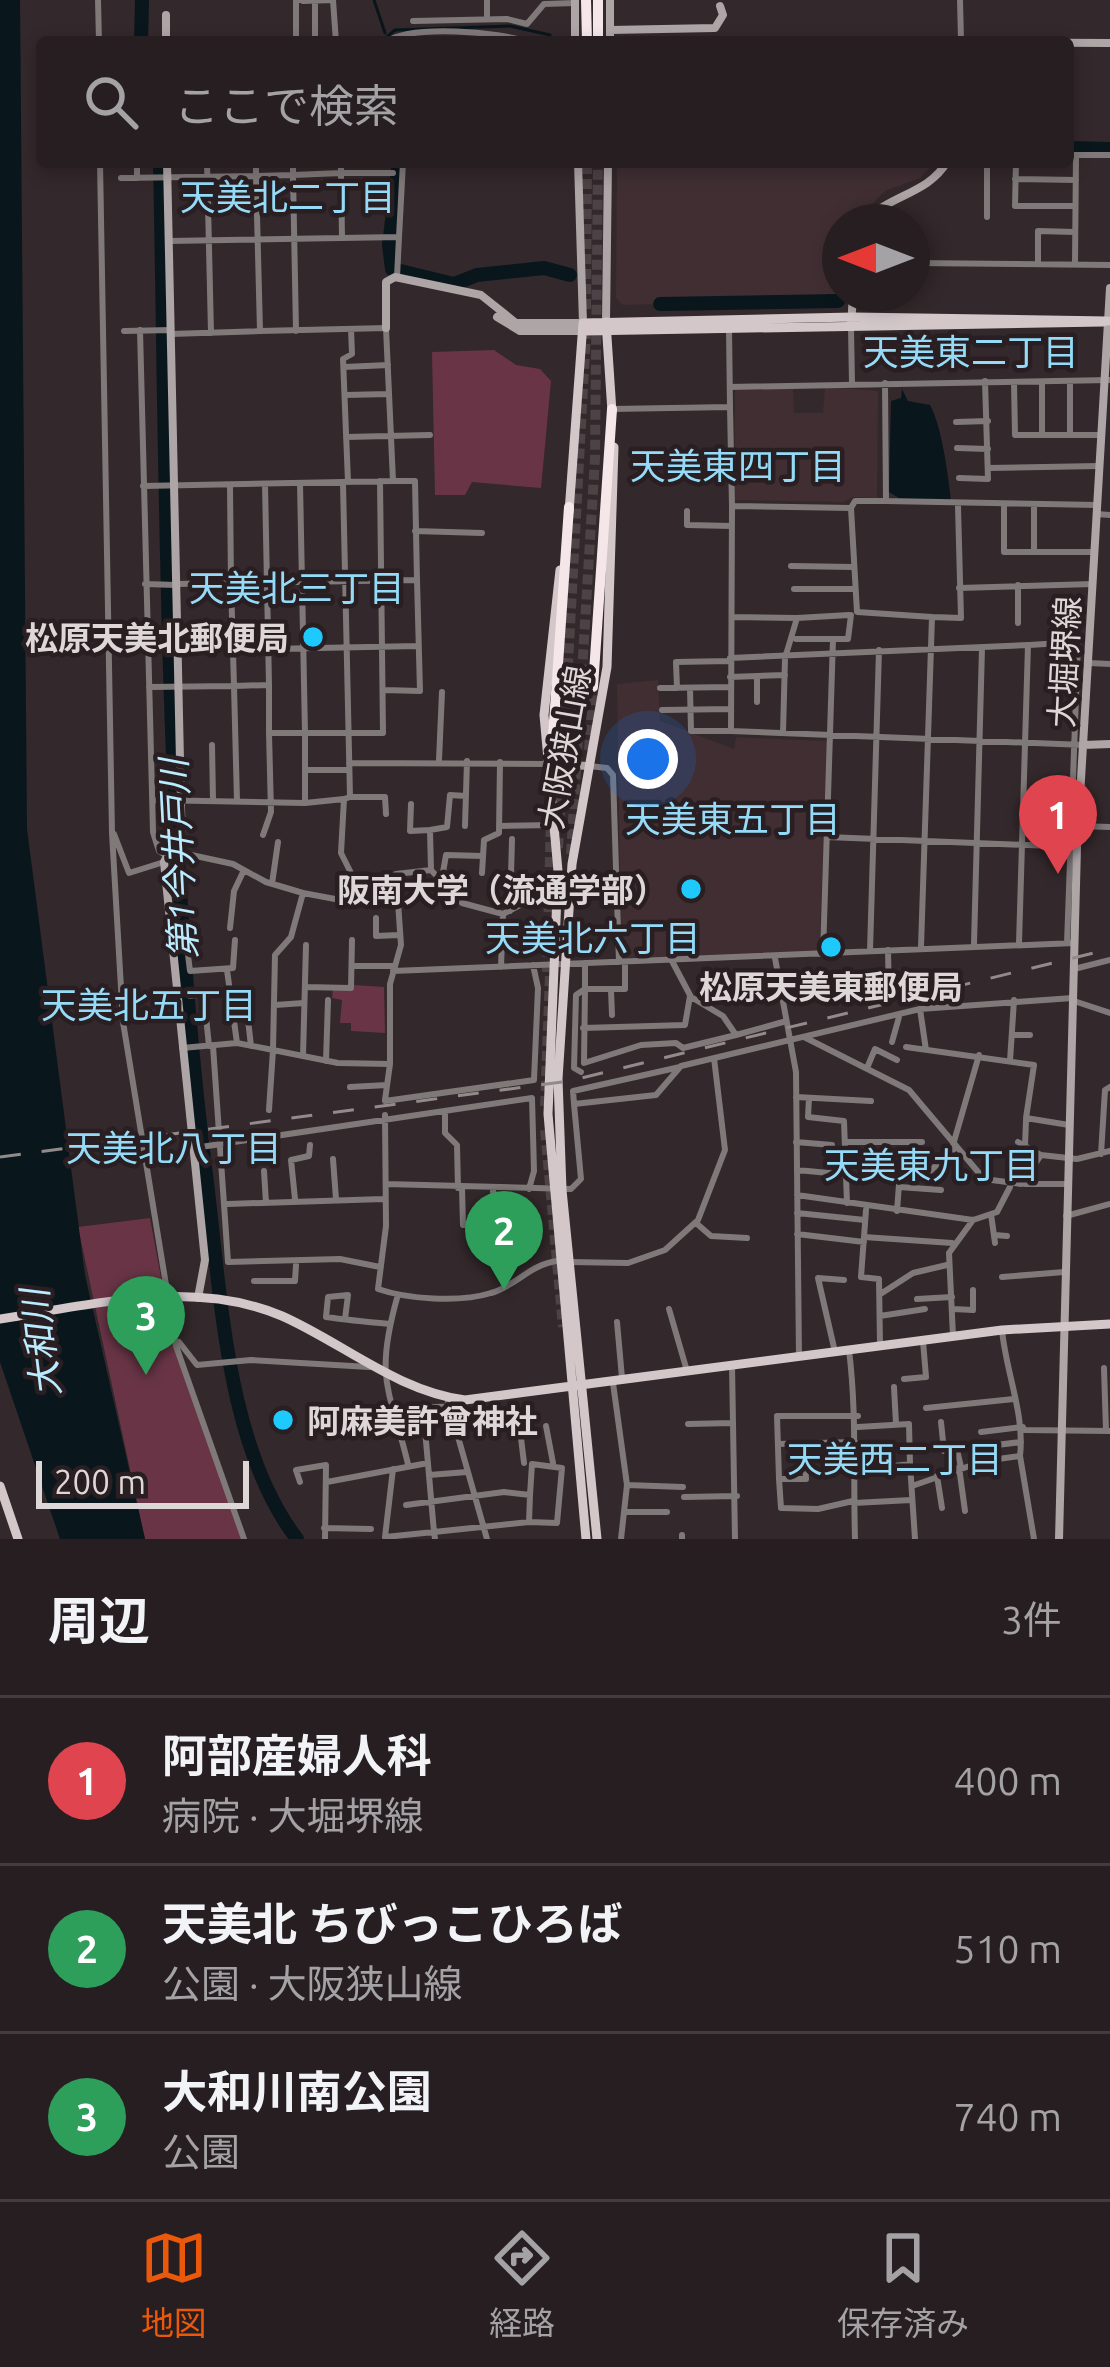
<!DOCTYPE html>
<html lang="ja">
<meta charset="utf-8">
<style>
body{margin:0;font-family:Ubuntu,"Noto Sans JP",sans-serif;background:#322b2d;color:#f1f3f6}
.compass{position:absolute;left:822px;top:204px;width:108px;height:108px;border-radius:50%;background:#261e20;box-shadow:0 6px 18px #0003;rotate:270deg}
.scale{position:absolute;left:36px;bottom:30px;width:213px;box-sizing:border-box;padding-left:12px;border:6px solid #ded7d8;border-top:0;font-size:33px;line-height:42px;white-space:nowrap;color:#ded7d8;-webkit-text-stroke:9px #291e21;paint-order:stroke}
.you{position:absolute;left:648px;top:759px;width:42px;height:42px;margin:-30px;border:9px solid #fff;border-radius:50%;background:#1a73e8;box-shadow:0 0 0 18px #1a73e833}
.badge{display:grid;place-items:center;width:78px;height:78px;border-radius:50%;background:#ea580c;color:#fff;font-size:39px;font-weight:700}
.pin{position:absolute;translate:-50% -99px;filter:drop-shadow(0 3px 6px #0008)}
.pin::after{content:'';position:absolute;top:63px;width:42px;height:36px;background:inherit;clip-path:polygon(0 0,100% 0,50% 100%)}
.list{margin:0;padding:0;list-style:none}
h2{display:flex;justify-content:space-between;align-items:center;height:156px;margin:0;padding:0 48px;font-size:51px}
h2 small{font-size:39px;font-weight:400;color:#a4a2a5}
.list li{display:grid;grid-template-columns:78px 1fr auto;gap:36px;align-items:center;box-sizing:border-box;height:168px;padding:0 48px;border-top:3px solid #423c3e}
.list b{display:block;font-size:45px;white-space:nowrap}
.list p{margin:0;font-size:39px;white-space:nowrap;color:#a4a2a5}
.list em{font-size:39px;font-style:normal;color:#a4a2a5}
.icon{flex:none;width:66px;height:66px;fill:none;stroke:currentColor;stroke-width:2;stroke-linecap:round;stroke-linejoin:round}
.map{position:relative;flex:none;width:1110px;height:1539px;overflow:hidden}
.search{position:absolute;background:#261e20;box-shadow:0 6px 18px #0003;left:36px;right:36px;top:36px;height:132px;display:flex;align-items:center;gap:30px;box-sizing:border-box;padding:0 42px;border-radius:12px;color:#a4a2a5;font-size:45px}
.sheet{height:660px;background:#261e20}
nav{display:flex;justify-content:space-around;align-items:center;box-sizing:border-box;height:168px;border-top:3px solid #423c3e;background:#261e20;font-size:33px;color:#a4a2a5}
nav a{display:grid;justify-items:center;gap:6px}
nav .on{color:#ea580c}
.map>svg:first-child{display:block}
.built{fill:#402e33}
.green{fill:#693546}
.water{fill:#09171c}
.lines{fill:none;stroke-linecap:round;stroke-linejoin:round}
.stream{stroke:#09171c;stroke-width:3}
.river{stroke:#09171c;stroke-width:14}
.highway-tunnel{stroke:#4d4245;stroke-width:10;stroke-dasharray:10 5;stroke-linecap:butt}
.street{stroke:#7f797a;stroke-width:6}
.secondary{stroke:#aea5a7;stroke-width:8}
.primary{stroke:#d3c7ca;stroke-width:9}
.highway{stroke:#f5e6ea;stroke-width:10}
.rail{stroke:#938a8c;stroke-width:3;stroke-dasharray:21 21;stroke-linecap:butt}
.poi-dot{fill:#1ec9fd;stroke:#291e21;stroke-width:4.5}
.labels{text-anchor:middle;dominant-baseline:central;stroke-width:9;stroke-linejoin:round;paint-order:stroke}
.poi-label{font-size:33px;font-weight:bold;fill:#ded7d8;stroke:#291e21;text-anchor:end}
.street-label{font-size:33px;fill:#ded7d8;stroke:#291e21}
.neighbourhood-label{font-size:36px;fill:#95dbf7;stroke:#291e21}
.water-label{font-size:36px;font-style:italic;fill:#baebff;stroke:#291e21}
</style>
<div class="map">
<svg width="1110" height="1539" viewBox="0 0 1110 1539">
<rect width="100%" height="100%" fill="#33282b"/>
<path class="built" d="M617 162H935L920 178 885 191 855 222H840V294H845L840 299 623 305 616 298Z
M793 386 794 413H823L825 387 878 391 877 498 853 497 843 502 734 500 735 390Z
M658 680 660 721 734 749 736 737 828 741 819 952 621 958 617 684Z"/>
<path class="green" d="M494 350 516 365 540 369 551 381 541 488 472 482 465 495H435L432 352Z
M354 985 384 987 385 1033 351 1031V1023H340L342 1000 332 998 333 989Z
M150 1218 173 1343 242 1539H145L78 1227Z"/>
<path class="water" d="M0 0H20L27 829 85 1275 145 1539H60L0 1362Z
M902 389 908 401 930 405C942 427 948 474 951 501L902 500 889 492 891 401 901 398Z"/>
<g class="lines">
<path class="stream" d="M374 0 385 33
M381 42 395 30 510 26 550 35"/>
<path class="river" d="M141 42 142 0
M1068 148 1110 149
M160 162C167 501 164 839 206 1175 221 1291 225 1445 297 1539
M399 162 389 245 392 269 454 284 477 275 544 268 570 275
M660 304 838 301"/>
<path class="highway-tunnel" d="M586 309 587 162
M589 750 593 687
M552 774 553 736
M558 848 586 333
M571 854 595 458 598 162
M547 972 551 817
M545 1106 550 974
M545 1130 563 1327"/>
<path class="street" d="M98 0 99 42
M315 0V42
M960 0 961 40
M303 1 333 0 336 42
M487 19V0
M413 21 507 19 527 24 544 4 575 3
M296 42V0H303
M386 42C412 24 499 32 529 42
M1068 155H1110
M100 162 112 833 123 1022 176 1346 244 1539
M137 162V178
M207 162 211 333
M987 162V217
M1016 162 1015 206H1075
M121 178 256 176V162
M1015 179 1076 180
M399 237 403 162
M342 238 341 173H393
M169 241 399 237 397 277
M912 263 1110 265
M1038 263V231L1075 232
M1075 263 1076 155
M851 328 852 384
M729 329 730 407
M140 330 153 832 159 851 167 856
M124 331 171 330
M296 331 293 175 341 173V162
M171 334 260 331
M344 367 388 365
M1070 381V435H1102
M1042 382V435H1070
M885 383 886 501
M1014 383 1015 435H1042
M730 387 1110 380
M345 395 389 394
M612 409 730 407 732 506 851 508 855 501H886L1098 505
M956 422 988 421
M346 437 430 435
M957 448 988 449
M988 468 1098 466
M959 478 988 479 985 381
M348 482 343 359 352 354 351 329
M300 483 305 733H383L380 481
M343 483 350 797 344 799
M265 484 269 685
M143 486 393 481 386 328 260 331 256 176 293 175V162
M230 486 231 583 417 580 415 481H393
M732 506 731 731 1084 745
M1004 506V552H1095
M851 508 857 612 932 617
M687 511V525L732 526
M1097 514 1110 515
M415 531 482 533
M1034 552V506
M791 566 853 567
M145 584 176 585
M176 584 231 583 234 686 269 685V733H305V803L344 799 341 853 360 891 335 899 303 893 291 937 275 955 273 1050 237 1043 182 1048
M1018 585V623
M959 588 1093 584
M794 589H853
M732 617 797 618 785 658 783 733
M797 618 849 615
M796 639H848L851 615
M1029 645 1078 642 1067 943
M268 649 418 646
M730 658 1028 645 1019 943
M1089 663 1110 664
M730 677 785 675
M149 687 234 686 237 801
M660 688 731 687
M677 688 676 662 730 661
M690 688 691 731H731
M384 690 420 691 417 580
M757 702V676
M662 710 730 709
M212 745 213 800
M439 760 442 692
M349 763 547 764
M589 766 607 768 613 775 619 962
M305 770H349
M350 797H385L386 814
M153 800 305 803
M411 804 410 831 430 830
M465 826 467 761
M499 826 554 825
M1078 826 1110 827
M114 834 129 873 164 862
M263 835 271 812 269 733
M827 837 1075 847
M182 853 233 864 266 882 303 893
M431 870 430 830 447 827 450 795 466 796
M482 873 484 840 499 833 500 762
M396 874 431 870 462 903 503 914 526 902 556 901
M442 878 446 855 483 856
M272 884 278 842
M360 891 396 874 401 945 390 984V1064
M510 911 512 839
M376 918V936L399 935
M230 928 234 891 244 870
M186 938 190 971 233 968 235 940
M974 944 982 648
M921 947 932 617 961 618 958 506
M888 950 889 998
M870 951 879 650
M823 954 833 639
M775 958 796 1072 799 1357
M672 961 691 997 723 1016 736 1035 783 1022
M625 962V989H585L584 1063 641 1045 676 1043 683 1048 736 1035
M352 966H395
M501 967 503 914
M1074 969 1110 960
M227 970 237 1043
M393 971 1075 943
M305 987 351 988 352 940
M611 990 612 1015
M190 996 230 991
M1074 1001 1110 1013
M275 1005 304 1003
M205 1007 209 1046
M920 1009 926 1050
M247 1011 251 1046
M583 1028 685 1025 690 996
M1014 1035H1030
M804 1037 909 1090 984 1179 1021 1184 1041 1155 1077 1159 1110 1151
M892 1042 899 1017
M213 1046 228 1262 340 1259 380 1267
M906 1047 1034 1065 1026 1118 1069 1125
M303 1056 306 945
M326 1061 328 1000
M1010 1061 1014 1000
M867 1068 875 1049 897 1060
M581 1072 574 1068 576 995 585 989V963
M350 1087 387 1085
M796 1097 871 1101
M809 1098 808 1117 844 1121 847 1203
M385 1101 534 1080 538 988 533 965
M574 1104 573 1091 680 1067
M269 1110 273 1050 338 1063 390 1064 385 1100
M445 1113V1133L457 1145 458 1188
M385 1115 386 1226 378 1289C407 1299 459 1303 491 1293 516 1286 530 1264 558 1261
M796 1142 832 1145
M847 1142H922
M1018 1142 1041 1155
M953 1145 979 1055
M1025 1146 1026 1120
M194 1148 532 1098 534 1171 529 1189
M1101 1154 1105 1090 1110 1087
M333 1159 336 1199
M797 1170 850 1175
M264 1171 266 1203
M386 1184 571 1189 581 1179 574 1104 656 1095 681 1066 920 1009 1073 998
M1025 1184H1067
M899 1187 941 1190
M462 1188 463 1225 521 1227
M493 1188 494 1226
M797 1195 973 1220 997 1212 1010 1187
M295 1199 291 1160 309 1156 310 1145
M228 1204 383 1199
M866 1210 861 1277 879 1279 880 1345
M897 1211 900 1171 929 1172 954 1149
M797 1213 865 1220
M991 1214 995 1243
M1066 1216 1110 1204
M696 1223 711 1236 747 1238
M797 1234 864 1242
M995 1235 1007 1236
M864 1237 952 1243
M570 1262 628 1263 665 1250 698 1220 725 1150 714 1058
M1002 1277 1064 1272
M254 1281H295L296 1265
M882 1293 913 1273 947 1265
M397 1298C374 1381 390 1389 408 1464
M917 1299 952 1297
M669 1309 687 1371
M953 1309 973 1310V1290
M880 1316 925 1309
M345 1319 348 1295 328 1297 326 1317C347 1320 368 1322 390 1324
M617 1322 622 1378
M953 1336 949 1253 973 1220
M179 1342 197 1365 251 1360 369 1367
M849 1350C857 1414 853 1475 855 1539
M835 1352 818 1278 844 1280
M732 1365 735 1539
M1104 1368 1106 1431
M904 1379 926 1377 923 1341
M613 1383 627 1485 621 1539
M894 1387 896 1424
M447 1398 487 1539
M926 1408 1014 1399
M389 1411 449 1406
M941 1422 944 1451 957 1450 961 1467
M688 1424 733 1423
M546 1426 553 1463
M858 1427 909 1424 910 1464
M1024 1430 1110 1431
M981 1432 1023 1427
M521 1438 524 1463
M804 1443 806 1479H779L781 1508 818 1509 853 1501
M778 1444 855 1442
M972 1448 1021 1442
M1020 1456 1034 1539
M959 1467 965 1511
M853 1471 910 1464 915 1539
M429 1475 467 1472
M937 1476 942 1508
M779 1479 777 1416H858
M300 1482 296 1470 326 1465 325 1539
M327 1482 428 1463
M627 1485 683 1487
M912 1486 984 1461 1020 1456C1025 1414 1006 1373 1002 1330
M684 1497 737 1496
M854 1503 911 1500
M406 1505 504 1492 530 1495 532 1464 562 1468 557 1523 529 1522 530 1495
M627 1512H667
M324 1528 371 1529
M385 1537 434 1532 423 1407
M385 1537 393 1469
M435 1539 434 1532 529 1522
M682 1539V1535"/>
<path class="secondary" d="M575 0V42
M610 0V42
M166 15V42
M610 30 715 28 723 15 720 6
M959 42 1110 43
M167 162 182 853 167 856 164 862 205 1260 198 1298
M865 222C889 194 927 195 947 162
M497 317 520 331H583
M606 322 608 162
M851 327 853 294
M386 328V282L395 277 481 295 516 323H583L578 162
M1084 745 1110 744
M547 764 589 766
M1059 1539 1077 847 1110 288"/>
<path class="primary" d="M606 322 612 412
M583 331 1103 322
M569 512 583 323 853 317 1108 321
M560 570 544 715 558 871 548 1114 586 1539
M0 1319C91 1305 193 1278 282 1316 343 1343 397 1391 465 1400L1002 1330 1110 1324
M0 1486 18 1539
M597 1539 562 1190 558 1079 572 864 607 667 614 447"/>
<path class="highway" d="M586 0 587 42
M598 0V42
M593 687 612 409
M553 736 569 507"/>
<path class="rail" d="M0 1157 569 1081 1110 949"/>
</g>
<g class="poi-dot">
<circle cx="313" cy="637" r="12"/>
<circle cx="691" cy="889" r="12"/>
<circle cx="831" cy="947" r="12"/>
<circle cx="283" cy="1420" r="12"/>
</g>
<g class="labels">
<g class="poi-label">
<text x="289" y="637">松原天美北郵便局</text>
<text x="667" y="889">阪南大学（流通学部）</text>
<text x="831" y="986" text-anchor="middle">松原天美東郵便局</text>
<text x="307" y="1420" text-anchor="start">阿麻美許曾神社</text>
</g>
<g class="street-label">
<text transform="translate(1064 662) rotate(-87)">大堀堺線</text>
<text transform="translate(564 747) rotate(-80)">大阪狭山線</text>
</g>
<g class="neighbourhood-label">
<text x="288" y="196">天美北二丁目</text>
<text x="971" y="351">天美東二丁目</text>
<text x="738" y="465">天美東四丁目</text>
<text x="297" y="587">天美北三丁目</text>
<text x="733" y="818">天美東五丁目</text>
<text x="593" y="937">天美北六丁目</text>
<text x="149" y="1004">天美北五丁目</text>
<text x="174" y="1147">天美北八丁目</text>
<text x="932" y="1164">天美東九丁目</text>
<text x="895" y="1458">天美西二丁目</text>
</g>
<g class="water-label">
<text transform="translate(178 859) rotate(-93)">第1今井戸川</text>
<text transform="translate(40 1343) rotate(-97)">大和川</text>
</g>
</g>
</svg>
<svg class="compass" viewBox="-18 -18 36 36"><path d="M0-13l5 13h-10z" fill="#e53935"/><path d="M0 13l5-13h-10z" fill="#a4a2a5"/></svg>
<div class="scale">200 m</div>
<div class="you"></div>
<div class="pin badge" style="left:1058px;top:874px;background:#e0444e">1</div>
<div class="pin badge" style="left:504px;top:1290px;background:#2e9e5b">2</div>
<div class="pin badge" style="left:146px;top:1375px;background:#2e9e5b">3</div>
<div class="search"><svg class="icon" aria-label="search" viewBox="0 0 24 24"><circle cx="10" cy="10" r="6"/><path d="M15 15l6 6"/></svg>ここで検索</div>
</div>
<section class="sheet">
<h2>周辺<small>3件</small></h2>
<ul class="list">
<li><span class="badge" style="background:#e0444e">1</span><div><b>阿部産婦人科</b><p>病院 · 大堀堺線</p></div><em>400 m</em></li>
<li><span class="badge" style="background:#2e9e5b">2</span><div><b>天美北 ちびっこひろば</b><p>公園 · 大阪狭山線</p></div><em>510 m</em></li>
<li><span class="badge" style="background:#2e9e5b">3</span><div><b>大和川南公園</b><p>公園</p></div><em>740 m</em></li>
</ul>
</section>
<nav>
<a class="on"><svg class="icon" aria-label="map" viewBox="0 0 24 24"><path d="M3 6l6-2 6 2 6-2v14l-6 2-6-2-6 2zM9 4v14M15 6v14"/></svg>地図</a>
<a><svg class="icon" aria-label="directions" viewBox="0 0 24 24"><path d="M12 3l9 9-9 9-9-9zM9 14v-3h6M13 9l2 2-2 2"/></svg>経路</a>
<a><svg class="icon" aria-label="saved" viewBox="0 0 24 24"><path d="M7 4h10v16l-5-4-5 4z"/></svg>保存済み</a>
</nav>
